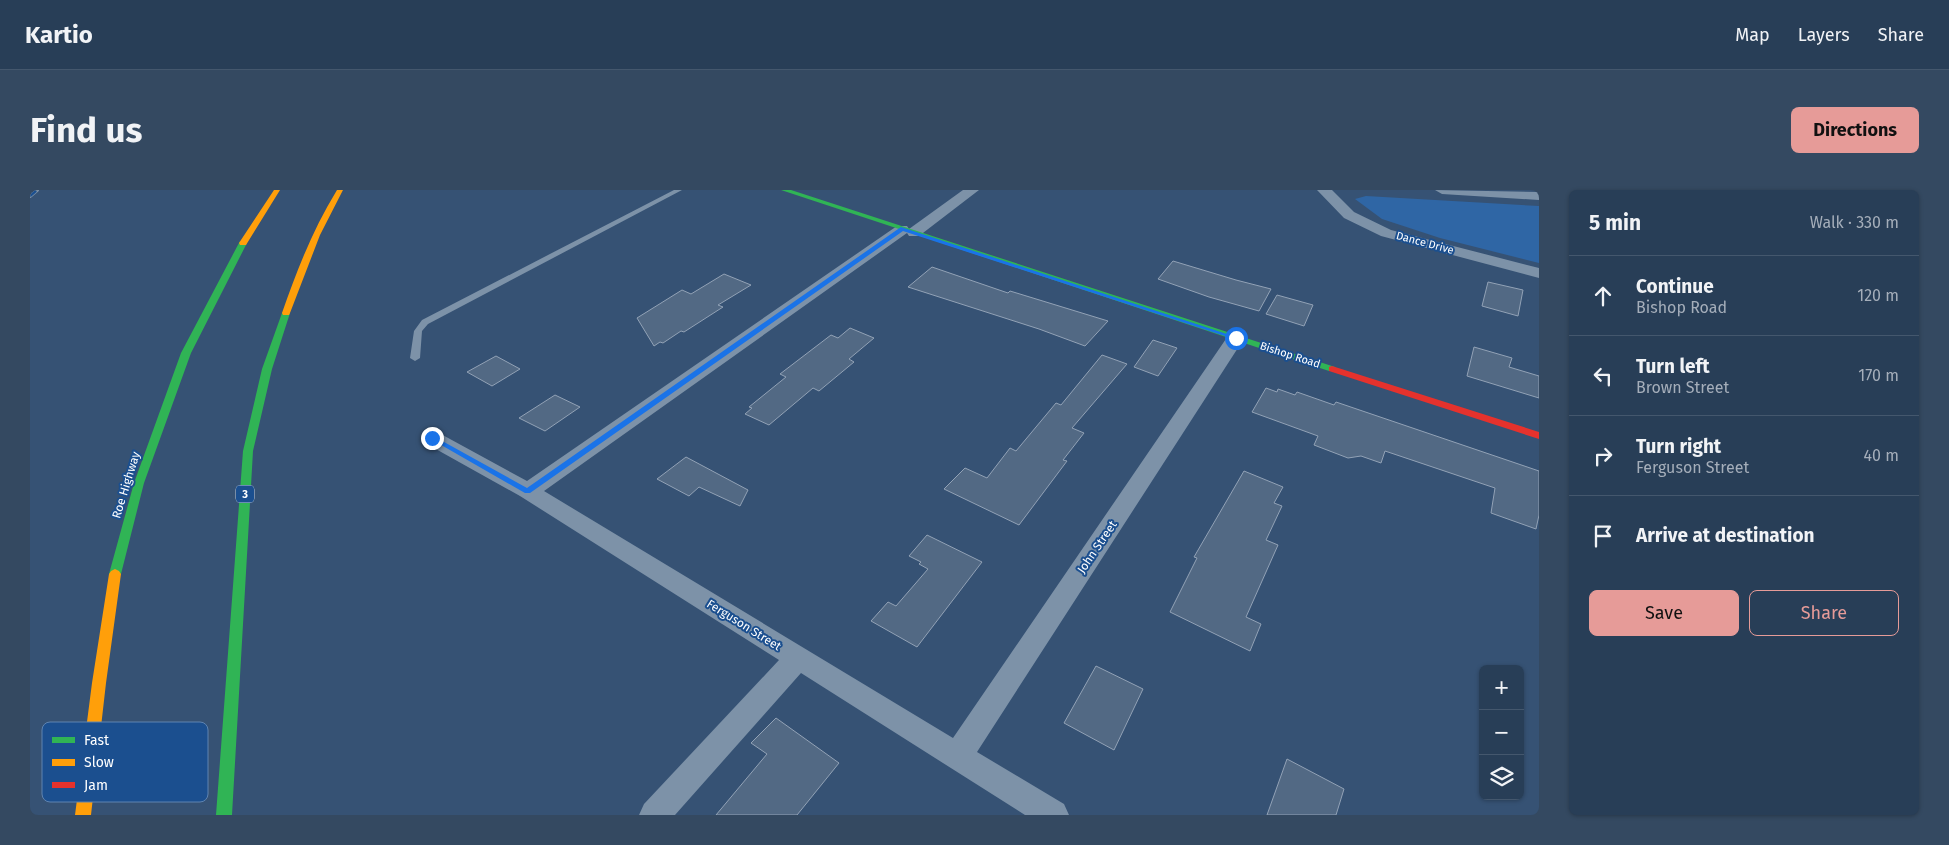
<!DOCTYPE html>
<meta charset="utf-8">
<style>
body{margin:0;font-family:"Fira Sans",sans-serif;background:#344961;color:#f1f3f6}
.controls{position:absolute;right:15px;bottom:15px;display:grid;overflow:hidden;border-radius:8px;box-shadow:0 1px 4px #0004}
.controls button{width:45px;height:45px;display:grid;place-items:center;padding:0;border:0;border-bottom:1px solid #44576d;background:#283e57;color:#f1f3f6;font:25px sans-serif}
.stop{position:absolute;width:15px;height:15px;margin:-11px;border:4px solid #1a73e8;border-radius:50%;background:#fff}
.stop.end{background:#1a73e8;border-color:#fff;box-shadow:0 1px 5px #0008}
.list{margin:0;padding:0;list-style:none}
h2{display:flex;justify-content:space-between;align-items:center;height:65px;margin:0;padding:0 20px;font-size:21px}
h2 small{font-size:16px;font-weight:400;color:#a5aeba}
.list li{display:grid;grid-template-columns:32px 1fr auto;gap:15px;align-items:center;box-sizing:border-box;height:80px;padding:0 20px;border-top:1px solid #44576d}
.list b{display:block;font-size:19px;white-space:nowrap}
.list p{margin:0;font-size:16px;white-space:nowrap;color:#a5aeba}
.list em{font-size:16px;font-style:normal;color:#a5aeba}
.actions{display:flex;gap:10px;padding:15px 20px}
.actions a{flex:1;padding:11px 0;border:1px solid #e69b98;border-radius:8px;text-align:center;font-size:18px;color:#e69b98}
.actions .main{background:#e69b98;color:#111}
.icon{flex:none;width:28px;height:28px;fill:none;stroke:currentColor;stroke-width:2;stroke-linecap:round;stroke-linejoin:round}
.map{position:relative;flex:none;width:1509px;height:625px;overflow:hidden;border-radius:8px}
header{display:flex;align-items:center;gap:30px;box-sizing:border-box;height:70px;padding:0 25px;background:#283e57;border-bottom:1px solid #44576d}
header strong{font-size:24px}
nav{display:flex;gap:28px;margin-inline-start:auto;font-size:18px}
.intro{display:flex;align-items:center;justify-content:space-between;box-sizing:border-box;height:120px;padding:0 30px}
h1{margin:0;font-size:35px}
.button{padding:12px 22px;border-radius:8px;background:#e69b98;color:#111;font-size:18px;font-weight:700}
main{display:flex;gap:30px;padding:0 30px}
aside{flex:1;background:#283e57;border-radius:8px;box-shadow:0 1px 4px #0004}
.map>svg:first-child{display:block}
.green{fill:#2f66a5}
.building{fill:#526984;stroke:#92a2b6}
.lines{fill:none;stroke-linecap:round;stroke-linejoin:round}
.lane{fill:#7d92a8;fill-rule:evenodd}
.street{fill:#7d92a8;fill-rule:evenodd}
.fast{fill:#30b455;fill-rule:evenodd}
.slow{fill:#ff9f0a;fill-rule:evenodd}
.jam{fill:#e5322d;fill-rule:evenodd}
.rail-casing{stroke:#7e92a7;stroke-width:4}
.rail{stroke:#1b4f8f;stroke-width:2.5;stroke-dasharray:8;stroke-linecap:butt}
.route{fill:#1a73e8}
.labels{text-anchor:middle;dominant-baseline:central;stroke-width:4;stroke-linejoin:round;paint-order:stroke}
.far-street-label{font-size:11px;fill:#fff;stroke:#1b4f8f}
.shield{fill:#1b4f8f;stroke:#bbcadd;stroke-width:1}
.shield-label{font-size:11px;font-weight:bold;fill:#fff}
.street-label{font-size:12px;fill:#fff;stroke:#1b4f8f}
.key{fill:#1b4f8f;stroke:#5f84b1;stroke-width:1}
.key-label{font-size:14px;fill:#fff}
</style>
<header>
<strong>Kartio</strong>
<nav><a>Map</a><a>Layers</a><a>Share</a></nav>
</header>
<div class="intro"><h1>Find us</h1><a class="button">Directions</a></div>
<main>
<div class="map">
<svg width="1509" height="625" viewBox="0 0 1509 625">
<rect width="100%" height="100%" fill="#365274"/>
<path class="green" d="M1336 6 1509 16V73L1410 48 1352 29 1325 9Z"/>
<path class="building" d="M1143 71 1206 90 1241 99 1229 121 1179 107 1128 89Z
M902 77 978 103 980 101 1078 131 1055 156 1009 139 878 97Z
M694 84 721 95 688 115 693 117 654 142 651 141 633 153 630 152 624 156 607 128 652 100 661 104Z
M1458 92 1493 100 1488 126 1452 116Z
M1247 105 1283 115 1274 136 1236 124Z
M820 138 844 148 819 169 824 172 789 201 783 198 739 235 715 224 722 218 719 217 756 187 750 184 801 145 808 148Z
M1123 150 1147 158 1128 186 1104 177Z
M1444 157 1482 168 1479 177 1509 186V208L1437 186Z
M1072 165 1097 174 1042 238 1054 243 1033 270 1037 271 989 335 914 299 935 278 957 288 980 258 986 261 1026 213 1031 215Z
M466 166 490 179 462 196 437 182Z
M1236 198 1247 202 1248 199 1265 205 1267 202 1304 215 1306 212 1509 281V325L1506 339 1461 323 1465 298 1355 261 1351 273 1331 266 1318 268 1284 255 1288 246 1222 222Z
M525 205 550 217 515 241 489 228Z
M656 267 718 300 710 316 669 297 659 306 627 289Z
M1214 281 1253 297 1244 313 1252 316 1236 350 1248 355 1216 427 1231 434 1220 461 1140 422 1167 368 1164 367Z
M897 345 952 372 887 457 841 431 858 412 866 416 898 379 889 374 891 372 879 366Z
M1066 476 1113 499 1084 560 1034 533Z
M746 528 809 573 767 625H686L737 564 721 553Z
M1257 569 1314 599 1306 625H1237Z"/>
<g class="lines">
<path class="lane" d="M644 0H652L398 134 392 141 390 168 385 171 380 168 384 141 392 130Z"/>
<path class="street" d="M933 0H949L889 46H879L877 43 514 301 923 548 1200 143 1206 142 1212 143 1215 147 947 562 1034 614 1039 625H995L771 483 645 625H609L614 614 749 470 490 306 395 253 392 248 395 243 402 241 409 243 497 291 867 36H877L879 39Z
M1287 0H1302L1324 22 1361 40 1509 78V88L1351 46 1314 28Z
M1405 0 1509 2V10L1412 4Z"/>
<path class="fast" d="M751 0H761L1305 177 1307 179 1305 181H1299Z
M210 51 217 53 161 163 114 293 91 384 89 387H81L79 384 104 293 151 163Z
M256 120 260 123 242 179 223 261 202 625H186L213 261 232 179 252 123Z"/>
<path class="slow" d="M244 0H250L216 55H210L209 53Z
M307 0H313L290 45 260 123 259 125H253L252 123C267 80 283 39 307 0Z
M85 379 89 381 91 384 76 493 61 625H45L62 493 79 384 81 381Z"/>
<path class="jam" d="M1302 176 1509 242V249L1299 181V177Z"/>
<g class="rail-casing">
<path id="rail" d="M0 6 7 0"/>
</g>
<use href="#rail" class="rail"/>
</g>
<path class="route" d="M871 37 1209 148 1204 149 873 41 500 303H495L399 248 405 247 497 298Z"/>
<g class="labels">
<g class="far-street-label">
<text transform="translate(1395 53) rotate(15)">Dance Drive</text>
<text transform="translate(1260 165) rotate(18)">Bishop Road</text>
</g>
<rect class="shield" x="206" y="295.5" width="18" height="17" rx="4"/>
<g class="shield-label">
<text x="215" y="304">3</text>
</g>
<g class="street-label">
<text transform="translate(96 295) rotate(-73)">Roe Highway</text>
<text transform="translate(1067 357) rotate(-56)">John Street</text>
<text transform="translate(714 435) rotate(32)">Ferguson Street</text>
</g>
</g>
<rect x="12" y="532" width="166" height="80" rx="8" class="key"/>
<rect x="22" y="547" width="23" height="6" fill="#30b455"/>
<rect x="22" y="569" width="23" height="7" fill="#ff9f0a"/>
<rect x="22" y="592" width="23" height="6" fill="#e5322d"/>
<g class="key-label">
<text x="54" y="555">Fast</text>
<text x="54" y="577">Slow</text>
<text x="54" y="600">Jam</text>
</g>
</svg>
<div class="controls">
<button>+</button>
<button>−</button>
<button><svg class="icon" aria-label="layers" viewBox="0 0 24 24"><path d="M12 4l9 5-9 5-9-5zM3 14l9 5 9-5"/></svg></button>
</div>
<div class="stop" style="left:1206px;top:148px"></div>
<div class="stop end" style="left:402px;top:248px"></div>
</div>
<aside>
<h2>5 min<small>Walk · 330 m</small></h2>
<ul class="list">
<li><svg class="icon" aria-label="ahead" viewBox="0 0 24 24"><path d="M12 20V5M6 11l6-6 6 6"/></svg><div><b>Continue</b><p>Bishop Road</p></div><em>120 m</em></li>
<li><svg class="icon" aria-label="left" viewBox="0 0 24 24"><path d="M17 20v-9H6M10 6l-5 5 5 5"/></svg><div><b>Turn left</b><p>Brown Street</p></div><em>170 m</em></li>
<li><svg class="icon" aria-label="right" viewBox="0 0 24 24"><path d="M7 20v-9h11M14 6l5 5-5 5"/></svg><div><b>Turn right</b><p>Ferguson Street</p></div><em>40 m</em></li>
<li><svg class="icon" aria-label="arrive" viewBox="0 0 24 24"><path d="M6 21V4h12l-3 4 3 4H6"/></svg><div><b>Arrive at destination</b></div></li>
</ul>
<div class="actions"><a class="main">Save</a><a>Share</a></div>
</aside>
</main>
